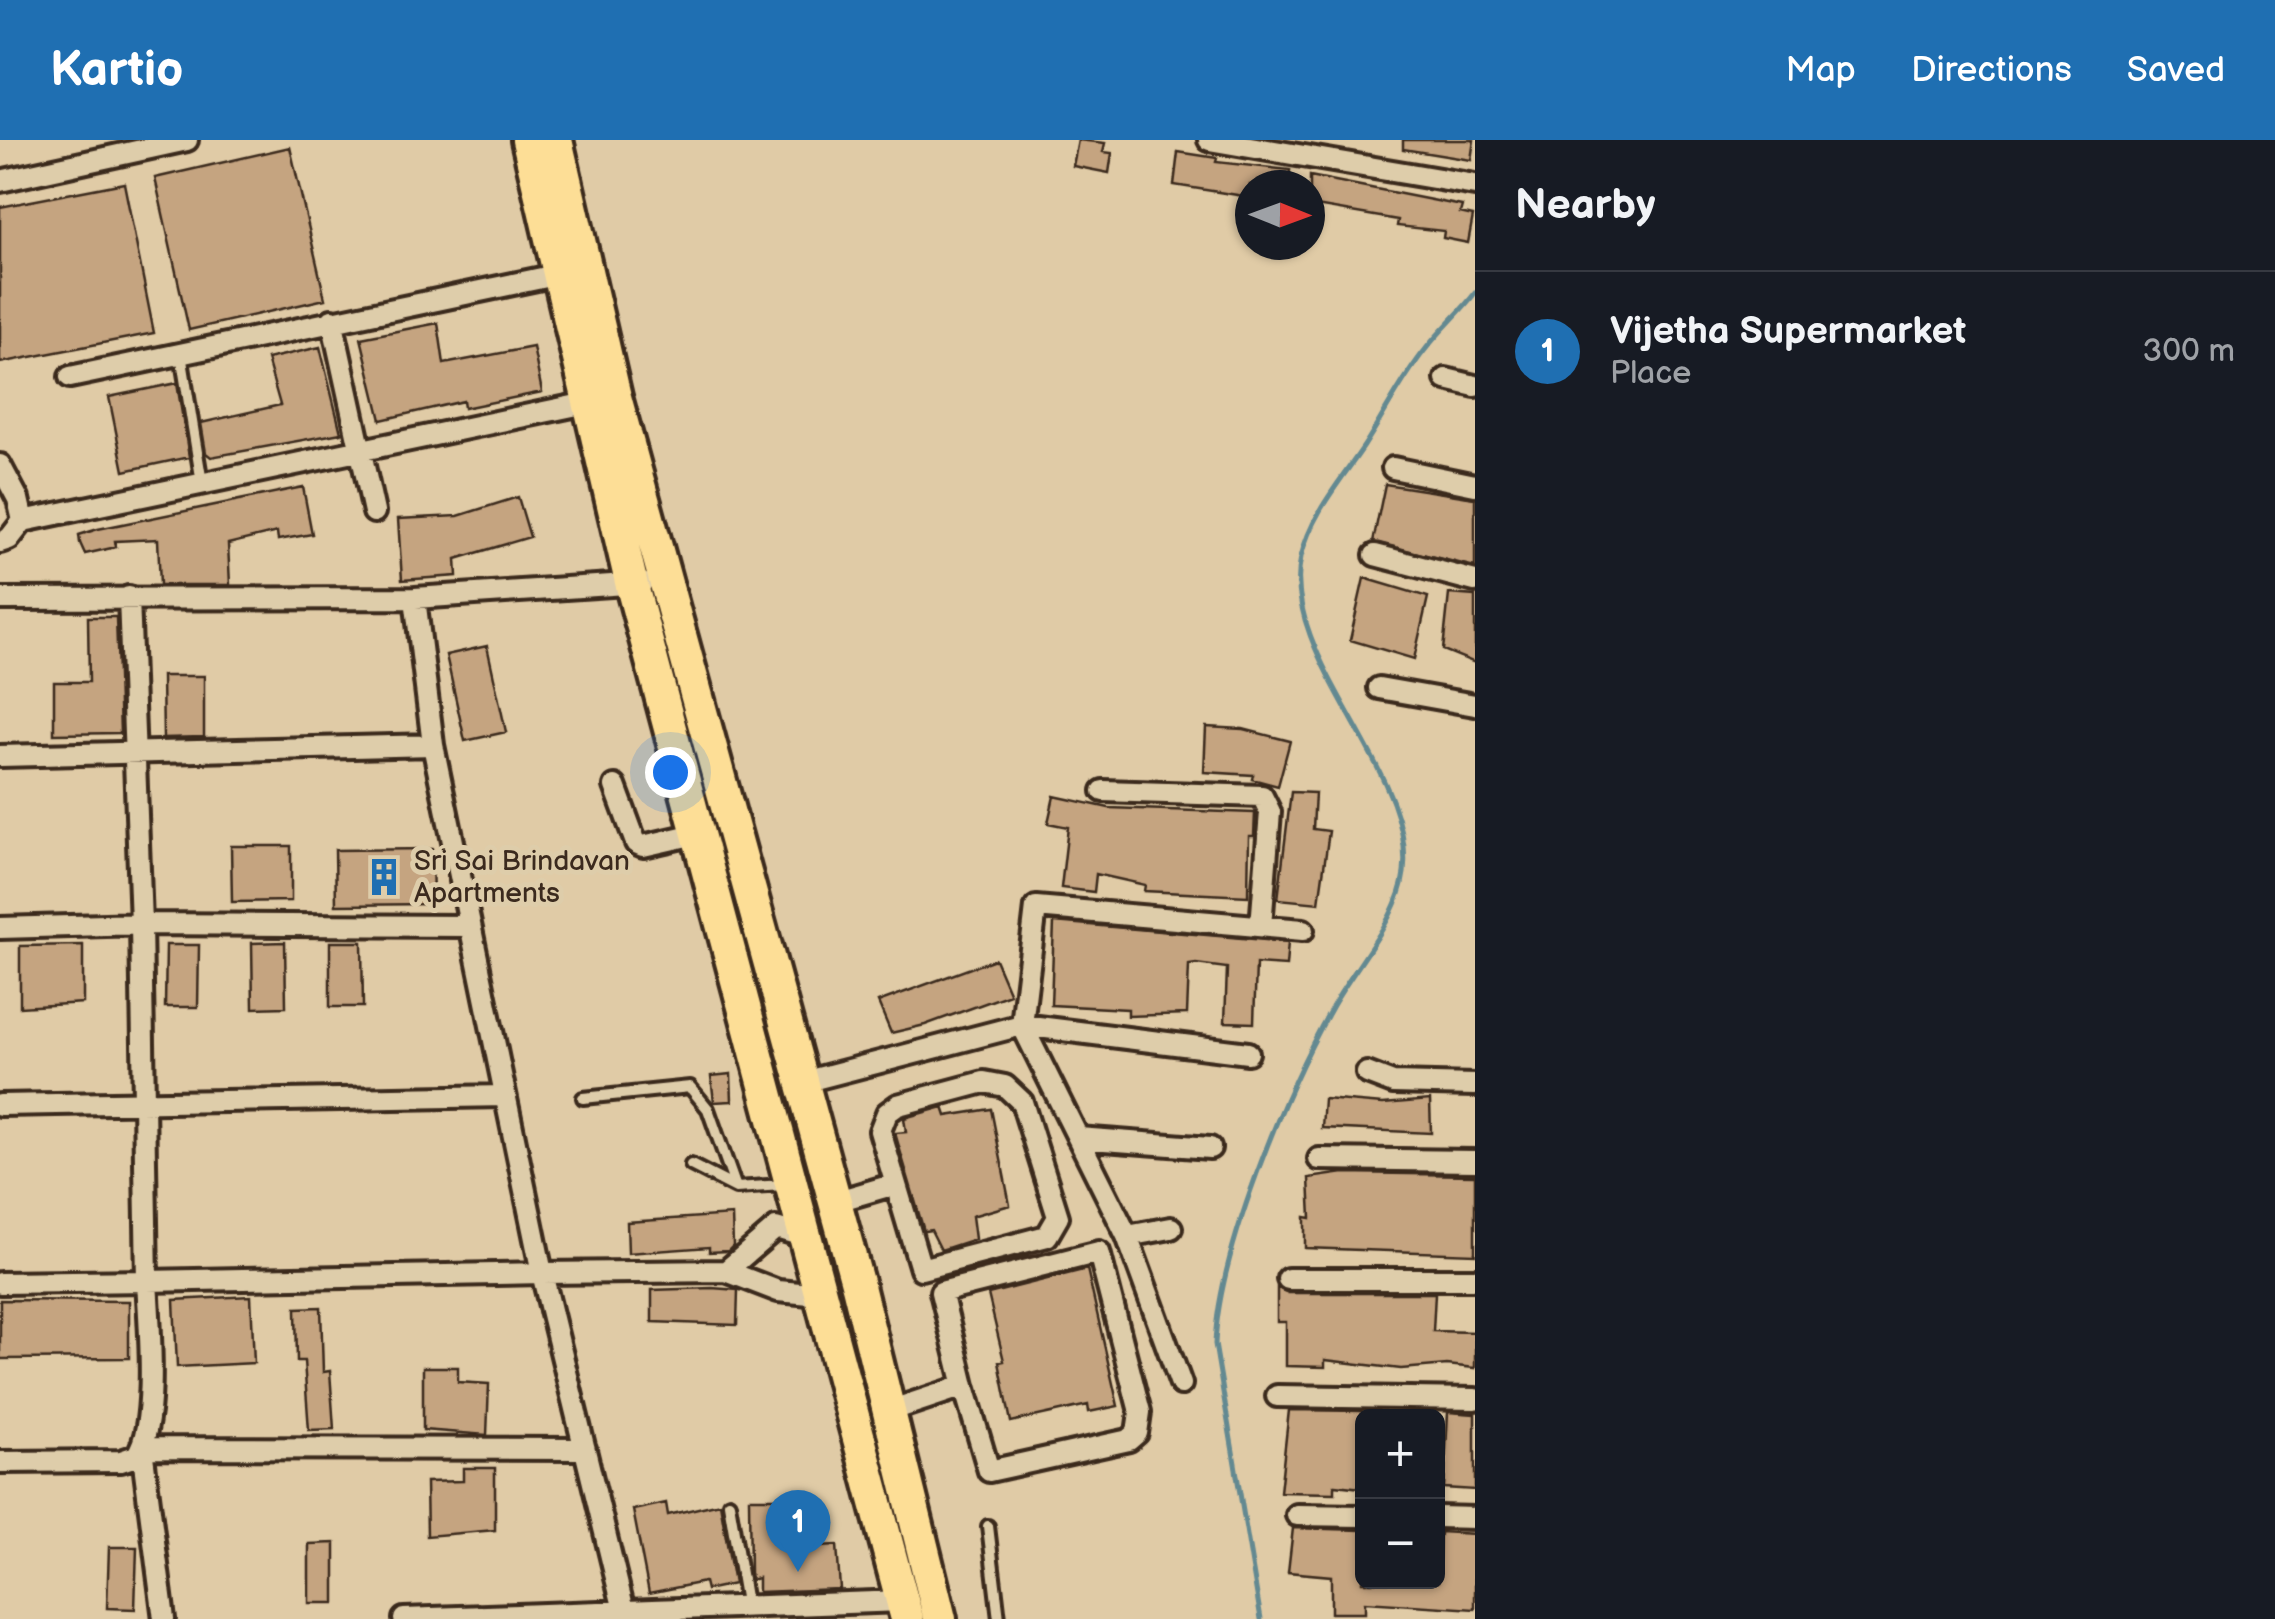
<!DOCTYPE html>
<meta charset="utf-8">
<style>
body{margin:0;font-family:"Balsamiq Sans",sans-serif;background:#242831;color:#f1f3f6}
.controls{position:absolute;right:30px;bottom:30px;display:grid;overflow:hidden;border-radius:15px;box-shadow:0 2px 8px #0004}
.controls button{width:90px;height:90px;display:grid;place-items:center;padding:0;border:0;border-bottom:2px solid #363941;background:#171b24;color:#f1f3f6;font:50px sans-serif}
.compass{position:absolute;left:1235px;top:30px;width:90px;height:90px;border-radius:50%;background:#171b24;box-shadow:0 2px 8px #0004;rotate:91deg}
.you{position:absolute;left:670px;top:632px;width:35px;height:35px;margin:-25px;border:8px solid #fff;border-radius:50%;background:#1a73e8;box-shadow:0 0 0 15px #1a73e833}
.badge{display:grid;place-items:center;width:65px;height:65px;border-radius:50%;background:#1f6fb2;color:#fff;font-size:32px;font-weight:700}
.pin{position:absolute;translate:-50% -82px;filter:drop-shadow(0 2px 5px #0008)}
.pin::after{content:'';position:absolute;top:52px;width:35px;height:30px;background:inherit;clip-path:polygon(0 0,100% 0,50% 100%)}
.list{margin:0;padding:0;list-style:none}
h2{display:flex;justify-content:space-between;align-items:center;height:130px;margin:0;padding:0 40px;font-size:42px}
h2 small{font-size:32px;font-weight:400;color:#9ea1a6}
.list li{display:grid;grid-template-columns:65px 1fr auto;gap:30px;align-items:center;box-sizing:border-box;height:160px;padding:0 40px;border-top:2px solid #363941}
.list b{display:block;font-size:38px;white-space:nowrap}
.list p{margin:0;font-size:32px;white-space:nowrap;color:#9ea1a6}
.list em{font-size:32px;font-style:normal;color:#9ea1a6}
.map{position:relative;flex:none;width:1475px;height:1479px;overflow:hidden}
header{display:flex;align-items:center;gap:60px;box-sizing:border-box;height:140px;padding:0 50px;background:#1f6fb2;color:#fff}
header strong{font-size:48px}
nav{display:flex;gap:55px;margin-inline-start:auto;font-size:35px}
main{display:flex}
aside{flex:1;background:#171b24}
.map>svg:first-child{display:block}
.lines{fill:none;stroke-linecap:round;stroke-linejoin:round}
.stream{stroke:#638991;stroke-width:5}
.building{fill:#c5a480;stroke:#3b2a1e;stroke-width:2.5}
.lane-casing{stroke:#3b2a1e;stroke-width:18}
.street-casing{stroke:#3b2a1e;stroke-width:28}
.primary-casing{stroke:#3b2a1e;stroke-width:40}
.lane{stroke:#decdaa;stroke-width:10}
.street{stroke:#decdaa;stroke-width:20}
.primary{stroke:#fdde96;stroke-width:32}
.labels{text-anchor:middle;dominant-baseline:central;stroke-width:10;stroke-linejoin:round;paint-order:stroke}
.poi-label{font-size:28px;fill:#3b2a1e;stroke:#decdaa;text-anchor:start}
</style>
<header>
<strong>Kartio</strong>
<nav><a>Map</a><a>Directions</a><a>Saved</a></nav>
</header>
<main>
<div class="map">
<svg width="1475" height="1479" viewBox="0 0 1475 1479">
<rect width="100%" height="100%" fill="#e0cba6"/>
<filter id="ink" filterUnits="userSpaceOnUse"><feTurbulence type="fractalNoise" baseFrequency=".01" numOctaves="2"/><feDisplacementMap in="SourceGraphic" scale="20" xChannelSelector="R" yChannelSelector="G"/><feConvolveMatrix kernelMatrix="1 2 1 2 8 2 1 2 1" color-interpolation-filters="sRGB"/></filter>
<g filter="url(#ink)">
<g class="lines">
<path class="stream" d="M1261 1479 1215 1204C1219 1111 1285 951 1331 869 1353 829 1391 788 1402 744 1427 642 1278 518 1301 417 1311 374 1340 342 1364 306 1385 274 1401 240 1425 210 1440 190 1460 173 1475 153"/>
</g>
<path class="building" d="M1078 0 1105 3 1103 12 1112 13 1109 33 1073 26Z
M1403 0H1474L1471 20 1403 9Z
M290 7 325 159 189 190 155 38Z
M1178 12 1217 18 1216 22 1290 30 1289 43 1258 40V45H1250V57L1174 45Z
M1310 36 1462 66 1460 73 1473 76 1468 103 1443 98 1444 91 1397 86 1398 80 1310 65Z
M124 43 154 193 0 223V67Z
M438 183 444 224 533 207 542 252 464 268 463 261 381 280 361 198Z
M320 207 341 293 211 317 206 313 201 283 280 265 267 219Z
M177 243 189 317 124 331 109 257Z
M1385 344 1475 358V427L1373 402Z
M303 347 312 394 278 400 277 392 228 404 230 445H160L158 399 115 401 116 407 85 414 80 403 79 395 98 389Z
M518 357 530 397 456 419 457 436 402 440 398 379 458 376Z
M1364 438 1428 457 1414 519 1350 500Z
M1449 454 1475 456V523L1443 510Z
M88 477H116L120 593 54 594V542H89Z
M487 506 506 592 465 601 446 515Z
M162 536H204V597L163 598Z
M1206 587 1243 589 1290 601 1278 646 1252 639 1253 635 1204 632Z
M1291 652 1315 653 1313 689 1329 691 1319 763 1278 759Z
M1054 656 1109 668 1255 673 1254 696H1249L1248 756 1144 751 1145 745 1096 734 1094 752 1061 748 1068 687 1048 683Z
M231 706H291V761L232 762Z
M432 709 433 764 336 765 335 710Z
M1054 782 1288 802 1286 826 1256 824 1254 883 1225 882 1227 828 1196 824 1189 825 1187 874 1128 876V869L1051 865Z
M285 802 286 867 253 868 252 803Z
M330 802H362L363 867H330Z
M83 805V863L20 867V806Z
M166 805H199L198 867H165Z
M995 819 1010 854 925 885 891 893 878 862Z
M731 934 732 961 714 962 711 936Z
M1324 959 1383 964 1430 960 1431 993 1322 988Z
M943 967 946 976 991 969 1010 1065 972 1076 975 1099 941 1110 931 1090 924 1091 895 993 906 992 904 978Z
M1344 1033 1475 1035V1114L1305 1108V1077L1311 1078 1309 1038Z
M732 1075 733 1106 728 1111 709 1112V1107L628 1113 627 1082Z
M1087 1129 1118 1266 1089 1272 1088 1265 1011 1282 999 1222 1004 1221 988 1154Z
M1277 1147 1288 1153H1435L1433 1191 1475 1192V1228L1447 1225 1401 1229 1325 1220V1227L1286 1226V1182H1277Z
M712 1148 738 1150 737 1185 652 1182V1150Z
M251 1156 254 1223 177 1227 174 1160Z
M0 1160 129 1161V1218L0 1219Z
M321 1167 323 1232 330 1231 334 1289 309 1290 304 1221H297L296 1168Z
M423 1227H458V1242L489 1244 487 1295 423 1290Z
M1289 1270 1362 1271V1348L1335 1345V1353L1280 1352Z
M1448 1272 1475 1274V1350L1444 1348Z
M463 1328H495V1390L427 1396 426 1342 463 1341Z
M749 1358H819V1406L837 1405 840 1449 758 1452V1438L751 1440 750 1433Z
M666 1363 668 1375 720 1363 734 1444 706 1450 704 1442 649 1453 633 1370Z
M1293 1388 1362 1390V1442H1438L1440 1392 1475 1394V1469L1365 1462V1473H1331V1436L1288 1432Z
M335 1403V1463H309V1404Z
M109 1407H137L135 1469 107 1468Z"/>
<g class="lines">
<g class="lane-casing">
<path id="lane" d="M181 214 202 343
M583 958 690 947 708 969 736 1048
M691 1025 736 1048 784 1045
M729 1363 747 1469
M988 1386 999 1479"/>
</g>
<g class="street-casing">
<path id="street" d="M1209 0 1475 45
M0 41 187 0
M332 180 374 372
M70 237 556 135
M1446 239 1475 246
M0 325 18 359 23 381 9 399 0 402
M1393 328 1475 345
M23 381 587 263
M1375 415 1475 441
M642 443 415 458 433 605 542 1133 726 1131 776 1088 809 1098
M0 459 415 458
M1379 548 1475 565
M0 616 433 605
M615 646 636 703 643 706 700 693
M1103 651 1262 656 1270 672 1261 786
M467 786 141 784 147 1141 542 1133 626 1479
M0 788 141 784 129 457
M1367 933 1393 943 1475 945
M803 942 1022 885 1248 913
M984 942 1005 946 1022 962 1058 1077 1047 1096 921 1129 880 991 887 973 898 965Z
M0 965 505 956
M1078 998 1210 1008
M1319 1019 1475 1021
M834 1062 892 1045
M1127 1096 1171 1088
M726 1131 778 1151 821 1155
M1288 1139H1475
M0 1143 147 1141C149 1180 159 1286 136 1316L121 1321 0 1322
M1181 1244 1127 1096 1022 885 1036 767 1303 790
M1277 1256 1475 1259
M886 1272 964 1246 989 1331 1129 1300 1137 1293 1140 1272 1099 1112 941 1152 964 1246
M1297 1375 1362 1376
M1438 1377 1475 1378
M164 1479 142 1308 585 1309
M404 1479 902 1461"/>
</g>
<g class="primary-casing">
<path id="primary" d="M528 0 632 446 907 1479
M556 0 615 257 858 1146 940 1479"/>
</g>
<use href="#lane" class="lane"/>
<use href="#street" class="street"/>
<use href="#primary" class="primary"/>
</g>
</g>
<defs>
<g id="building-bare" transform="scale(3)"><path d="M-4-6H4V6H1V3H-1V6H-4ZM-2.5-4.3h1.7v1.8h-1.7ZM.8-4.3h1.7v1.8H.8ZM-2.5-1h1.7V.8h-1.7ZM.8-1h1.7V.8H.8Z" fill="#1f6fb2" stroke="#decdaa" stroke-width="2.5" paint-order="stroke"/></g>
</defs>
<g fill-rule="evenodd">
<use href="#building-bare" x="384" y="737"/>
</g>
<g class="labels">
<g class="poi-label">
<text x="414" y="721">Sri Sai Brindavan<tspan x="414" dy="32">Apartments</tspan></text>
</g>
</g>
</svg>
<div class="controls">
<button>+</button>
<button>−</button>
</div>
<svg class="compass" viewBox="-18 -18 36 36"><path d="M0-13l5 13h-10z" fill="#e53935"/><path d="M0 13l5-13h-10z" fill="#9ea1a6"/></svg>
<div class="you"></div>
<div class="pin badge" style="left:798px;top:1432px">1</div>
</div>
<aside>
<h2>Nearby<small></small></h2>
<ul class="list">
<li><span class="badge">1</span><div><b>Vijetha Supermarket</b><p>Place</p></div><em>300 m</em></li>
</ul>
</aside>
</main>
